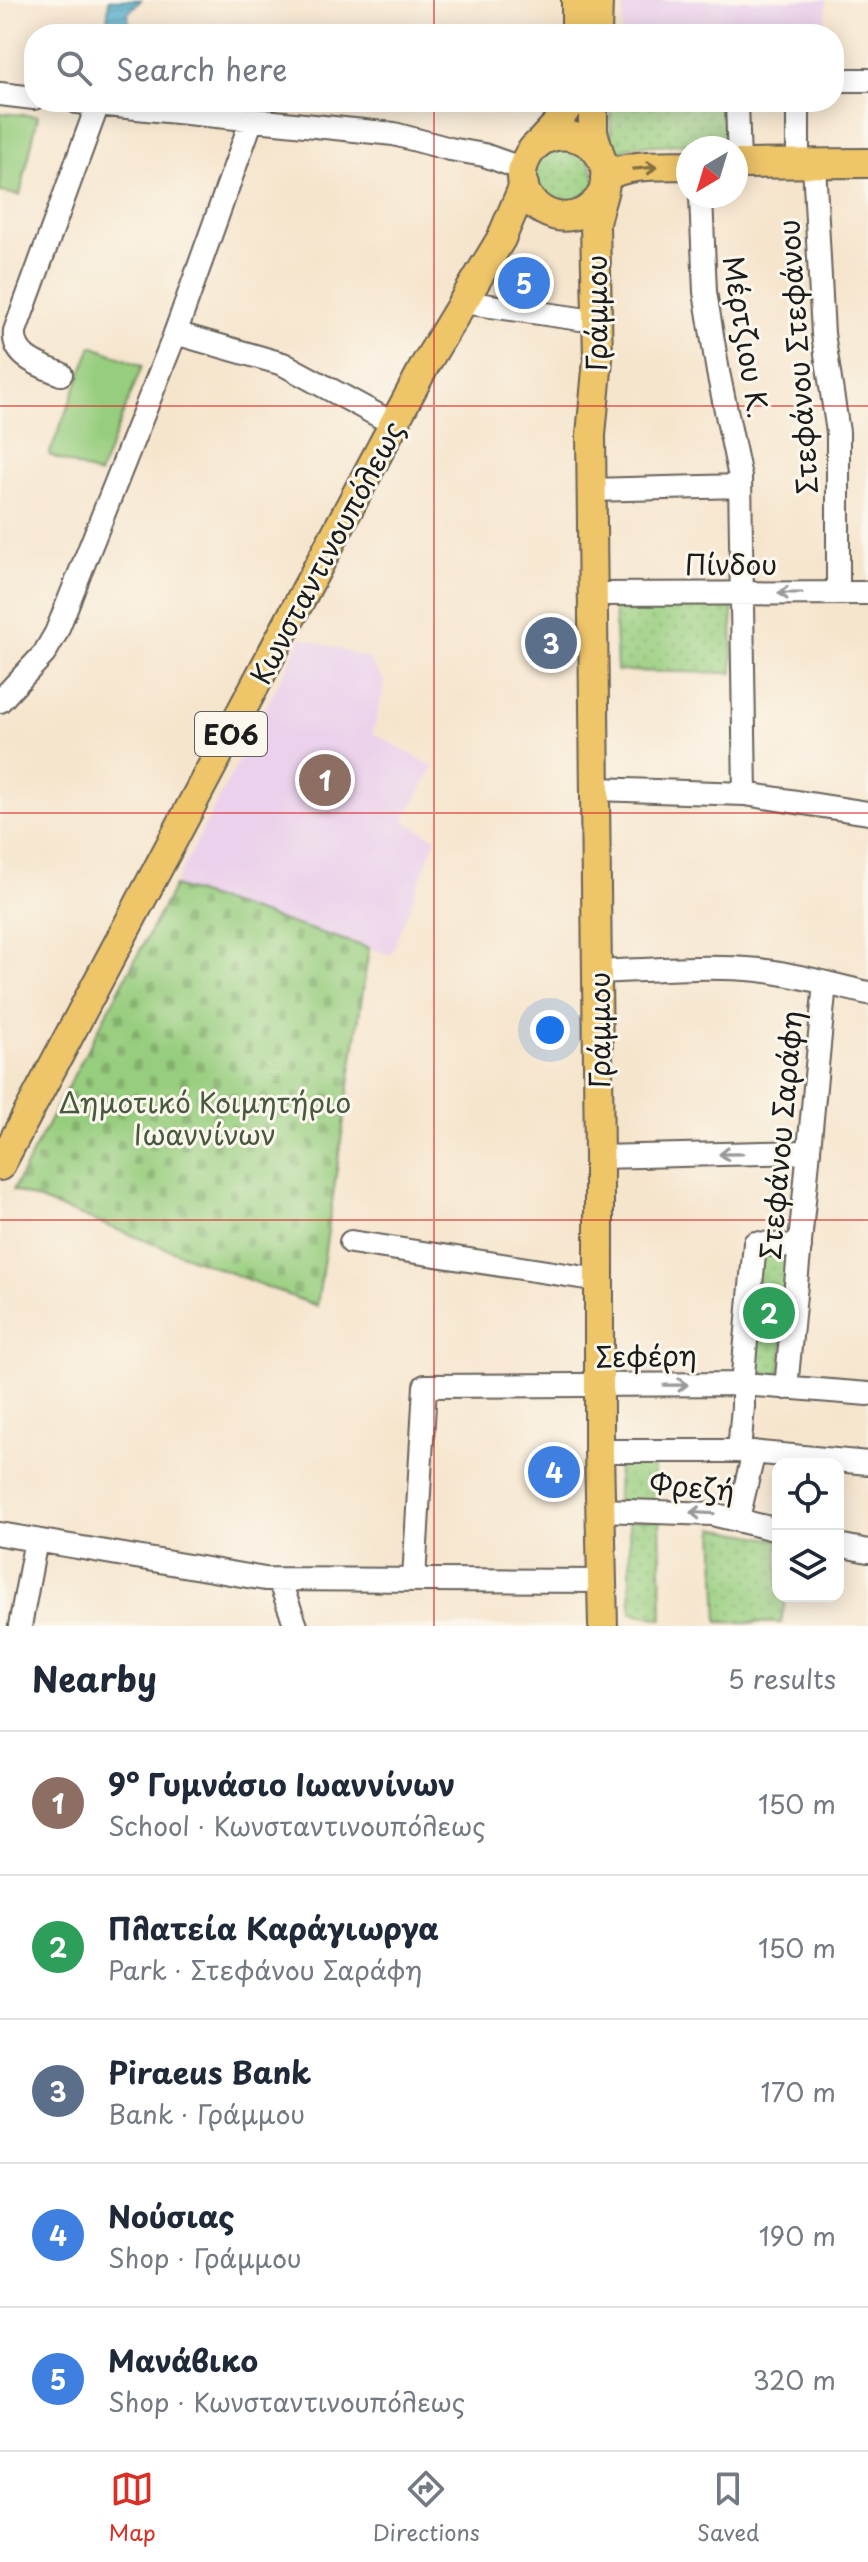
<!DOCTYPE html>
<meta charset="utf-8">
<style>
body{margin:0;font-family:"Playpen Sans",sans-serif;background:#f2f2f3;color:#1f2937}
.controls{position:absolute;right:24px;bottom:24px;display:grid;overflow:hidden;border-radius:16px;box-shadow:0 4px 20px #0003}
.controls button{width:72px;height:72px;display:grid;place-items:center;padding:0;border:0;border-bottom:2px solid #e0e1e3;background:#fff;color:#1f2937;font:40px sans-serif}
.compass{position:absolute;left:676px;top:136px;width:72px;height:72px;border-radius:50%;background:#fff;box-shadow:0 4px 20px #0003;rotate:218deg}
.you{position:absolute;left:550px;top:1030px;width:28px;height:28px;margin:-20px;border:6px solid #fff;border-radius:50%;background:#1a73e8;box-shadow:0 0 0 12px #1a73e833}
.badge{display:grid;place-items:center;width:52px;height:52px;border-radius:50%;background:#d93025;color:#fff;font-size:26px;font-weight:700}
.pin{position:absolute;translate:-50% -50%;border:4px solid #fff;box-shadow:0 2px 8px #0006}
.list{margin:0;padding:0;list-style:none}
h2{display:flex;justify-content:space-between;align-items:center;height:104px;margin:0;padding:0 32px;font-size:34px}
h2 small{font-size:26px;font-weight:400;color:#747a83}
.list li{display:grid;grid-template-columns:52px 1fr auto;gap:24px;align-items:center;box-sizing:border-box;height:144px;padding:0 32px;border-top:2px solid #e0e1e3}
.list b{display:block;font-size:30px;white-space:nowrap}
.list p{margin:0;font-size:26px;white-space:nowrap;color:#747a83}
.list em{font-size:26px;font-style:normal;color:#747a83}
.icon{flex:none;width:44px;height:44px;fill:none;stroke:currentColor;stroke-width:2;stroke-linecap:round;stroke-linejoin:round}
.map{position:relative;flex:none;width:868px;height:1626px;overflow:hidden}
.search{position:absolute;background:#fff;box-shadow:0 4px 20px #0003;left:24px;right:24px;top:24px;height:88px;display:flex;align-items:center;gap:20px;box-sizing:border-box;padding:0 28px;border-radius:32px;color:#747a83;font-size:30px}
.sheet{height:824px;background:#fff}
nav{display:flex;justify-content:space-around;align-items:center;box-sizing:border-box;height:112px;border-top:2px solid #e0e1e3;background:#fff;font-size:22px;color:#747a83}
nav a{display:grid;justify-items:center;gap:4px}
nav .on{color:#d93025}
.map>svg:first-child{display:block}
.built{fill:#ebd1eb}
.cemetery{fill:url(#cemetery-stones);stroke:#5a744d;stroke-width:2}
.park{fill:url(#park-dots);stroke:#5a744d;stroke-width:2}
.pitch{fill:#97cd7e;stroke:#5a744d;stroke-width:2}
.water{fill:url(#water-rules);stroke:#366676;stroke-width:2}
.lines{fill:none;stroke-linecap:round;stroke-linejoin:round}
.minor-casing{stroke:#68625a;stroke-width:26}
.major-casing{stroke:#68625a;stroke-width:32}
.minor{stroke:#fff;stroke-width:22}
.major{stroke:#eec569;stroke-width:28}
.oneway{stroke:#857042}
.oneway2{stroke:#999}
.grid{fill:none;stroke:#d62828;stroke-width:2;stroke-opacity:0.55}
.labels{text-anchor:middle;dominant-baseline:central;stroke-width:6;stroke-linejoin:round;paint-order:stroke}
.shield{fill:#fbf7ec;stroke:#5f5e5a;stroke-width:2}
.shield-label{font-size:26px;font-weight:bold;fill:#1c1c1c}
.street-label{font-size:28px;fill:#1c1c1c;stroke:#fbf7ec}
.park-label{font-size:28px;fill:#475a3e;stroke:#fbf7ec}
</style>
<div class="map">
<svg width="868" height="1626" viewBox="0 0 868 1626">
<defs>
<pattern id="cemetery-stones" width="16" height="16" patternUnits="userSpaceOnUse" patternTransform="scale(2)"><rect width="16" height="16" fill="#97cd7e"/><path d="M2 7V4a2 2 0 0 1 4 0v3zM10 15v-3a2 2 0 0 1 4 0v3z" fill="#82af6c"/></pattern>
<pattern id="park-dots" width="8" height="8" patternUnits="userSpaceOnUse" patternTransform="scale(2)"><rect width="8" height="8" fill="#97cd7e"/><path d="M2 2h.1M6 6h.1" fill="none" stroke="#82af6c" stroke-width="1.8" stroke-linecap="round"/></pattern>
<pattern id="water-rules" width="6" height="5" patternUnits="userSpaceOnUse" patternTransform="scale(2)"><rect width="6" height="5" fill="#51afcf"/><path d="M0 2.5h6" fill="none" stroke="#428ea7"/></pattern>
</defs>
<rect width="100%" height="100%" fill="#fbf7ec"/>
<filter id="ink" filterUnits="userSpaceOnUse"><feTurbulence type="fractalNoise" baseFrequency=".0125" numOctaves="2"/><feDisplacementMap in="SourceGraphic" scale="16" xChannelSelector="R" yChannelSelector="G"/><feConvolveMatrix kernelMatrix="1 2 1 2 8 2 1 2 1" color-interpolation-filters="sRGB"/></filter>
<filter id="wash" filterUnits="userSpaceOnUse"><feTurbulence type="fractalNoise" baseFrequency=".006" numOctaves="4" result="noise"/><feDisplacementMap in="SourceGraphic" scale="32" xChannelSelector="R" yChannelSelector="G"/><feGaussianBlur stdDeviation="1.8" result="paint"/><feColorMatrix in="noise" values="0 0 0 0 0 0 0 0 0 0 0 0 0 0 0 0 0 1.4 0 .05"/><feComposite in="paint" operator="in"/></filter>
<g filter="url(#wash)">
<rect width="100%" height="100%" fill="#f6e5cd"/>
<path class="built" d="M624 0H826L825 34H622Z
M302 637 369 659 385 683 373 733 434 767 404 821 436 838 391 955 174 886Z"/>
<path class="cemetery" d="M174 886 369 948 317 1306 13 1190Z"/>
<path class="park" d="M610 102H731V148H711L707 143 633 146 615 153 611 149Z
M580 139 601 193 544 210 526 164Z
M614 605H732L733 673 617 671Z
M758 1250 791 1254 780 1375 746 1371Z
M618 1458 654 1459 653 1505H617Z
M660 1520 662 1619 631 1613 629 1521Z
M714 1528 778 1540V1596H786L781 1623 718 1622Z"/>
<path class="pitch" d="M0 113 38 116 20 195 0 192Z
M92 346 142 366 99 475 49 455Z"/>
<path class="water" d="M109 0H141L128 13 129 24 136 34H106Z"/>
</g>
<g filter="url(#ink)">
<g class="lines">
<g class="minor-casing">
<path id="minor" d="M834 80H868
M0 94 34 98
M77 102 394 134 450 149 484 155 523 169
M737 102 739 164
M798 102V164
M814 164 823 334 838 432V593
M701 196 705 292 718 372 740 477 745 794
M463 302 580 319
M175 333 283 364 394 424
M61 374C42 366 12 358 15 331L98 104
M591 490 740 486
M594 594 868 593
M0 701 44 654 56 633 172 342 252 119
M596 789 745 794 868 813
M598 972C651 970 705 965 759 970 796 974 832 985 868 993
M599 1157 809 1152
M351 1242 599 1280
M786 1388 825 983
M599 1451H739L868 1463
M739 1451 743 1407V1374L755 1243 800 1247
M600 1510 712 1514 778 1530
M738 1518 754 1452
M0 1534 265 1579 602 1581
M838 1545 868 1551
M279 1580 296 1626
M414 1580 425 1386 743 1384 868 1394
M20 1626 36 1540"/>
</g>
<g class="major-casing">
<path id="major" d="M576 34V0
M597 34 598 0
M593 102V132L600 155
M540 142 554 127 571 102
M736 164 868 163
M605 178C623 163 665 166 688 165
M603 192C573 246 499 201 529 154 549 122 599 134 605 170 608 188 597 207 595 225L598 359 591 435 599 1157V1451L603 1626
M0 1166 425 365 501 239 524 185"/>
</g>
<use href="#minor" class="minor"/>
<use href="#major" class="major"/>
</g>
<defs><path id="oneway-shaft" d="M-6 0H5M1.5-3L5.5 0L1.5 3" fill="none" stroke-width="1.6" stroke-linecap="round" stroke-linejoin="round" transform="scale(2)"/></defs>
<use class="oneway" href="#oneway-shaft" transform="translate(645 168) rotate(-5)"/>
<g class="oneway2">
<use href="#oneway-shaft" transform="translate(790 593) rotate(-180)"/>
<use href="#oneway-shaft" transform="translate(731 1154) rotate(179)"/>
<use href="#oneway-shaft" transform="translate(676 1385) rotate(-1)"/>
<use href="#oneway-shaft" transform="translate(702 1513) rotate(-177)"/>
</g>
</g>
<path class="grid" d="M434 0V34M434 102V1626M0 406H868M0 813H868M0 1220H868"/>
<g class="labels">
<rect class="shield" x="195" y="712" width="72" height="44" rx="6"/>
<g class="shield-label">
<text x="231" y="734">ΕΟ6</text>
</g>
<g class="street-label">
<text transform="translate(595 313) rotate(-90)">Γράμμου</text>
<text transform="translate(747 337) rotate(81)">Μέρτζιου Κ.</text>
<text transform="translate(797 357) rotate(-94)">Στεφάνου Στεφάνου</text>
<text transform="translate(326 552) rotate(-62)">Κωνσταντινουπόλεως</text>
<text x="731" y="563">Πίνδου</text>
<text transform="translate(598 1030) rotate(-90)">Γράμμου</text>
<text transform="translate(780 1135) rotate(-85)">Στεφάνου Σαράφη</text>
<text transform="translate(646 1355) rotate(-1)">Σεφέρη</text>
<text transform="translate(692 1486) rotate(5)">Φρεζή</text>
</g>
<g class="park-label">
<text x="205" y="1101">Δημοτικό Κοιμητήριο<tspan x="205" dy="32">Ιωαννίνων</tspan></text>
</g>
</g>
</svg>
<div class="controls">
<button><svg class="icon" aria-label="locate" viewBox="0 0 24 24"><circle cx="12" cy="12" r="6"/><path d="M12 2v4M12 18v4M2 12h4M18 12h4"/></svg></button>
<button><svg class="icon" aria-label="layers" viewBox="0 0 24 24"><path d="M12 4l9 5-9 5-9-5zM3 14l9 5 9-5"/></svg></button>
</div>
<svg class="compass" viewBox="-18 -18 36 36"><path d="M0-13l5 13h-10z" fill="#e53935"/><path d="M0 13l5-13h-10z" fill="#747a83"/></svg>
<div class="you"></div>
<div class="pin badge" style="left:325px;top:780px;background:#8d6e63">1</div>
<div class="pin badge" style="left:769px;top:1313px;background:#2e9e5b">2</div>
<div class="pin badge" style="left:551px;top:643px;background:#5c6f8a">3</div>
<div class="pin badge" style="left:554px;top:1472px;background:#3f7fe0">4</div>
<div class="pin badge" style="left:524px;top:283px;background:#3f7fe0">5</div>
<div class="search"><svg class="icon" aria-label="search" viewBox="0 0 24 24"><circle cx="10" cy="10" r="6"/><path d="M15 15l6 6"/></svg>Search here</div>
</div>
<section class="sheet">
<h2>Nearby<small>5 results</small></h2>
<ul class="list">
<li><span class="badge" style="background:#8d6e63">1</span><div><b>9° Γυμνάσιο Ιωαννίνων</b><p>School · Κωνσταντινουπόλεως</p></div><em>150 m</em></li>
<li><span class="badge" style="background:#2e9e5b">2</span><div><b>Πλατεία Καράγιωργα</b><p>Park · Στεφάνου Σαράφη</p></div><em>150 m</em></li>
<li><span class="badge" style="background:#5c6f8a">3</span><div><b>Piraeus Bank</b><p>Bank · Γράμμου</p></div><em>170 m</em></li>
<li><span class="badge" style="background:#3f7fe0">4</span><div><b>Νούσιας</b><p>Shop · Γράμμου</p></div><em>190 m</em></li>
<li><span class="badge" style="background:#3f7fe0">5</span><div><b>Μανάβικο</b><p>Shop · Κωνσταντινουπόλεως</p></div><em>320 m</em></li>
</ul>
</section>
<nav>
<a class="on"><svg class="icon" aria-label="map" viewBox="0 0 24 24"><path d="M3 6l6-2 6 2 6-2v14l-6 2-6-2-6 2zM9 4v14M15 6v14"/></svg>Map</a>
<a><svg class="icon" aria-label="directions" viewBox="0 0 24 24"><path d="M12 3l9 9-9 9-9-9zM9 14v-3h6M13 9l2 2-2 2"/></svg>Directions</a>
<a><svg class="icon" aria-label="saved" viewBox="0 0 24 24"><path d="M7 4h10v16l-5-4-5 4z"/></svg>Saved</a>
</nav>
